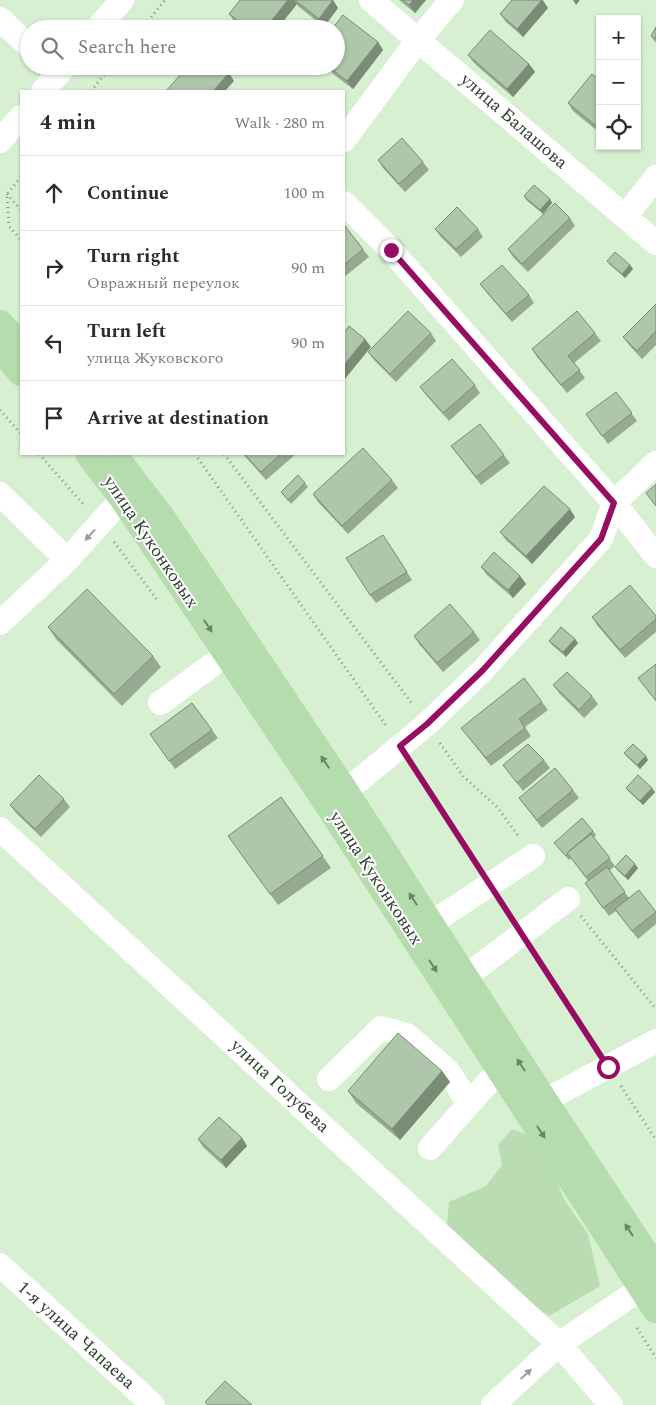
<!DOCTYPE html>
<meta charset="utf-8">
<style>
body{margin:0;font-family:Spectral,serif;background:#f2f2f3;color:#2b2b33}
.controls{position:absolute;right:15px;top:15px;display:grid;overflow:hidden;border-radius:0px;box-shadow:0 1px 4px #0004}
.controls button{width:45px;height:45px;display:grid;place-items:center;padding:0;border:0;border-bottom:1px solid #e1e1e2;background:#fff;color:#2b2b33;font:25px sans-serif}
.stop{position:absolute;width:15px;height:15px;margin:-11px;border:4px solid #970d63;border-radius:50%;background:#fff}
.stop.end{background:#970d63;border-color:#fff;box-shadow:0 1px 5px #0008}
.list{margin:0;padding:0;list-style:none}
h2{display:flex;justify-content:space-between;align-items:center;height:65px;margin:0;padding:0 20px;font-size:21px}
h2 small{font-size:16px;font-weight:400;color:#7c7c81}
.list li{display:grid;grid-template-columns:32px 1fr auto;gap:15px;align-items:center;box-sizing:border-box;height:75px;padding:0 20px;border-top:1px solid #e1e1e2}
.list b{display:block;font-size:19px;white-space:nowrap}
.list p{margin:0;font-size:16px;white-space:nowrap;color:#7c7c81}
.list em{font-size:16px;font-style:normal;color:#7c7c81}
.icon{flex:none;width:28px;height:28px;fill:none;stroke:currentColor;stroke-width:2;stroke-linecap:round;stroke-linejoin:round}
.map{position:relative;flex:none;width:656px;height:1405px;overflow:hidden}
.search{position:absolute;background:#fff;box-shadow:0 1px 4px #0004;left:20px;top:20px;width:325px;height:55px;display:flex;align-items:center;gap:12px;box-sizing:border-box;padding:0 18px;border-radius:28px;color:#7c7c81;font-size:19px}
.panel{position:absolute;background:#fff;box-shadow:0 1px 4px #0004;left:20px;top:90px;width:325px;height:365px;border-radius:0px}
.map>svg:first-child{display:block}
.green{fill:#badcb3}
.lines{fill:none;stroke-linecap:round;stroke-linejoin:round}
.path{stroke:#859681;stroke-width:3;stroke-dasharray:1 4;stroke-linecap:butt}
.minor{stroke:#fff;stroke-width:24}
.major{stroke:#b5dcad;stroke-width:28}
.wall{fill:#96aa91}
.shaded-wall{fill:#7a8b76}
.building{fill:#aec6a9;stroke:#7a8b76}
.oneway{fill:#989d97}
.oneway2{fill:#6c8368}
.route{stroke:#970d63;stroke-width:6}
.labels{text-anchor:middle;dominant-baseline:central;stroke-width:4;stroke-linejoin:round;paint-order:stroke}
.street-label{font-size:18px;fill:#313b2f;stroke:#fff}
</style>
<div class="map">
<svg width="656" height="1405" viewBox="0 0 656 1405">
<rect width="100%" height="100%" fill="#d7f0d2"/>
<path class="green" d="M512 1129 526 1134 551 1167 564 1199 588 1234 600 1286 549 1316 536 1308 447 1226 449 1202 486 1186 502 1165 498 1145Z"/>
<g class="lines">
<path class="path" d="M142 29 165 0
M91 91 111 66
M21 177 7 194 9 226 21 240
M7 194 21 210
M0 410 21 434
M39 454 85 506
M195 454 387 727
M224 454 413 705
M114 542 158 601
M440 743 463 776 498 808 519 837
M413 765 478 865
M581 916 656 1009
M534 955 595 1048
M621 1086 656 1140
M637 1328 656 1358"/>
<path class="minor" d="M371 0 656 243
M0 19 29 46
M97 29 122 0
M43 91 65 66
M344 140 418 40 452 0
M0 141 21 117
M344 203 391 250 614 503 656 556
M625 217 656 177
M0 494 67 560
M0 623 67 560 123 498
M160 703 227 654
M345 792 427 724 483 670 601 539 614 503 656 463
M0 829 559 1344 611 1405
M430 924 533 856
M465 977 568 899
M329 1079 381 1028 407 1035 448 1071 469 1104
M544 1101 656 1041
M430 1148 500 1069
M0 1265 153 1405
M493 1405 559 1344 642 1288"/>
<path class="major" d="M0 324 21 347
M0 347 21 372
M89 454 123 498 328 804 656 1309
M120 464 161 517 345 792 544 1101 656 1270"/>
</g>
<path class="wall" d="M240 0H332L338 8 324 27 298 6 297 4 277 29H244L235 22 229 14Z
M399 0H426L415 13Z
M512 0H543L548 8 523 37 506 22 500 14Z
M656 27V43L651 36Z
M378 42 383 50 353 89 333 74 328 66H336Z
M468 55 529 64 535 72 513 97 474 63Z
M600 80V133L573 111 568 103Z
M378 160 423 162 429 170 405 192 383 168Z
M524 196 550 199 552 203 543 214 526 200Z
M570 218 575 226 528 272 513 257 508 249Z
M344 225 369 257 344 277Z
M435 229H478L483 237 461 257 441 237Z
M607 261 630 265 633 269 625 278 610 265Z
M480 284 529 295 534 303 512 322 486 292Z
M656 304V345L642 359 629 345 623 337Z
M431 333 436 341 396 382 374 360 368 352Z
M595 333 601 341 574 363 585 378 567 393 537 357 532 349Z
M475 385 480 393 449 421 426 395 420 387Z
M616 392 637 421 608 444 592 422Z
M451 446 504 455 510 463 481 485Z
M243 454H296L266 480Z
M392 480 398 488 348 534 318 502 313 494Z
M305 483 308 487 291 504 281 492Z
M575 517 532 564 506 540 500 532Z
M388 543 412 580 376 603 370 595Z
M481 567 520 576 526 584 513 598 487 575Z
M656 616V632L625 658 597 625 592 617Z
M48 627 153 656 161 667 122 706 56 639Z
M474 632 480 640 443 672 419 644 414 636Z
M575 639 578 643 566 657 552 645 549 641Z
M553 685 592 696 598 704 584 718 559 693Z
M542 702 548 710 525 727 531 736 491 766 461 728Z
M192 703 218 738 175 769 150 734Z
M624 753 648 760 640 769 627 757Z
M544 760 550 768 523 791 503 765Z
M626 788 655 792 643 805 629 792Z
M573 790 579 798 542 828 519 798Z
M281 797 331 868 278 905 228 836Z
M64 799 70 807 41 837 16 813 10 805Z
M593 831 596 835 594 838 615 866 609 871 629 898 656 912V924L638 939 616 911 609 916 585 883 588 881 571 858 569 860 554 843Z
M615 867 638 868 628 880 618 871Z
M442 1071 450 1082 400 1140 356 1103 348 1091Z
M242 1138 247 1146 226 1168 203 1147 198 1139Z"/>
<path class="shaded-wall" d="M288 0H294L297 4 277 29H265Z
M333 0 338 8 324 27 319 19Z
M413 0H426L415 13 409 5Z
M542 0 548 8 523 37 517 29Z
M573 0H580L576 5Z
M378 42 383 50 353 89 347 81Z
M529 64 535 72 513 97 507 89Z
M229 73 234 81 225 91H213Z
M550 199 552 203 543 214 540 210Z
M630 265 633 269 625 278 622 274Z
M365 339 371 347 344 380V365Z
M570 509 575 517 532 564 526 556Z
M520 576 526 584 513 598 508 590Z
M575 639 578 643 566 657 563 652Z
M646 756 648 760 640 769 637 765Z
M652 788 655 792 643 805 640 801Z
M635 864 638 868 628 880 625 876Z
M442 1071 450 1082 400 1140 392 1129Z
M242 1138 247 1146 226 1168 221 1160Z"/>
<path class="building" d="M240 0H288L265 29H249L229 14Z
M295 0H333L319 19Z
M403 0H413L409 5Z
M512 0H542L517 29 500 14Z
M343 15 378 42 347 81 328 66H336V29H332Z
M656 27V39L651 36Z
M490 30 529 64 507 89 468 55Z
M188 66H221L229 73 213 91H166Z
M592 74 600 80V129L568 103Z
M402 138 423 162 399 184 378 160Z
M534 185 550 199 540 210 524 196Z
M555 203 570 218 522 264 508 249Z
M457 207 478 229 456 249 435 229Z
M344 225 363 249 344 265Z
M615 252 630 265 622 274 607 261Z
M502 265 529 295 506 314 480 284Z
M656 304V331L637 351 623 337Z
M408 311 431 333 390 374 368 352Z
M577 311 595 333 568 356 580 370 561 385 532 349Z
M349 326 365 339 344 365V333Z
M452 359 475 385 443 413 420 387Z
M616 392 632 413 602 436 586 414Z
M480 424 504 455 476 477 451 446Z
M363 448 392 480 342 526 313 494Z
M244 454H281L261 472Z
M298 475 305 483 288 500 281 492Z
M656 484V506L646 493Z
M544 486 570 509 526 556 500 532Z
M383 535 407 572 370 595 346 558Z
M494 552 520 576 508 590 481 567Z
M630 585 656 616V619L620 650 592 617Z
M87 589 153 656 114 694 48 627Z
M450 604 474 632 437 663 414 636Z
M561 627 575 639 563 652 549 641Z
M656 664V701L638 678Z
M567 672 592 696 579 710 553 685Z
M524 678 542 702 519 719 525 728 486 758 461 728Z
M192 703 212 730 169 761 150 734Z
M528 744 544 760 517 783 503 765Z
M633 744 646 756 637 765 624 753Z
M555 768 573 790 537 820 519 798Z
M39 775 64 799 35 829 10 805Z
M638 775 652 788 640 801 626 788Z
M281 797 323 856 270 894 228 836Z
M582 818 593 831 567 853 568 854 566 856 554 843Z
M591 834 610 858 586 877 567 853Z
M626 855 635 864 625 876 615 867Z
M607 867 625 892 603 908 585 883Z
M639 890 656 912 632 931 615 909Z
M398 1033 442 1071 392 1129 348 1091Z
M219 1117 242 1138 221 1160 198 1139Z
M225 1381 252 1405H208L205 1402Z"/>
<defs><path id="oneway-solid" d="M-6-.8H1V-3.2L6.5 0L1 3.2V.8H-6Z" transform="scale(1.25)"/></defs>
<g class="oneway">
<use href="#oneway-solid" transform="translate(90 535) rotate(132)"/>
<use href="#oneway-solid" transform="translate(526 1374) rotate(-43)"/>
</g>
<g class="oneway2">
<use href="#oneway-solid" transform="translate(208 626) rotate(56)"/>
<use href="#oneway-solid" transform="translate(325 762) rotate(-124)"/>
<use href="#oneway-solid" transform="translate(413 899) rotate(-123)"/>
<use href="#oneway-solid" transform="translate(433 966) rotate(57)"/>
<use href="#oneway-solid" transform="translate(521 1065) rotate(-123)"/>
<use href="#oneway-solid" transform="translate(541 1132) rotate(57)"/>
<use href="#oneway-solid" transform="translate(629 1230) rotate(-123)"/>
</g>
<g class="lines">
<path class="route" d="M391 250 614 503 601 539 483 670 427 724 400 746 608 1067"/>
</g>
<g class="labels">
<g class="street-label">
<text transform="translate(514 121) rotate(41)">улица Балашова</text>
<text transform="translate(151 542) rotate(56)">улица Куконковых</text>
<text transform="translate(376 878) rotate(57)">улица Куконковых</text>
<text transform="translate(280 1086) rotate(43)">улица Голубева</text>
<text transform="translate(76 1335) rotate(42)">1-я улица Чапаева</text>
</g>
</g>
</svg>
<div class="controls">
<button>+</button>
<button>−</button>
<button><svg class="icon" aria-label="locate" viewBox="0 0 24 24"><circle cx="12" cy="12" r="6"/><path d="M12 2v4M12 18v4M2 12h4M18 12h4"/></svg></button>
</div>
<div class="stop" style="left:608px;top:1067px"></div>
<div class="stop end" style="left:391px;top:250px"></div>
<div class="search"><svg class="icon" aria-label="search" viewBox="0 0 24 24"><circle cx="10" cy="10" r="6"/><path d="M15 15l6 6"/></svg>Search here</div>
<section class="panel">
<h2>4 min<small>Walk · 280 m</small></h2>
<ul class="list">
<li><svg class="icon" aria-label="ahead" viewBox="0 0 24 24"><path d="M12 20V5M6 11l6-6 6 6"/></svg><div><b>Continue</b></div><em>100 m</em></li>
<li><svg class="icon" aria-label="right" viewBox="0 0 24 24"><path d="M7 20v-9h11M14 6l5 5-5 5"/></svg><div><b>Turn right</b><p>Овражный переулок</p></div><em>90 m</em></li>
<li><svg class="icon" aria-label="left" viewBox="0 0 24 24"><path d="M17 20v-9H6M10 6l-5 5 5 5"/></svg><div><b>Turn left</b><p>улица Жуковского</p></div><em>90 m</em></li>
<li><svg class="icon" aria-label="arrive" viewBox="0 0 24 24"><path d="M6 21V4h12l-3 4 3 4H6"/></svg><div><b>Arrive at destination</b></div></li>
</ul>
</section>
</div>
